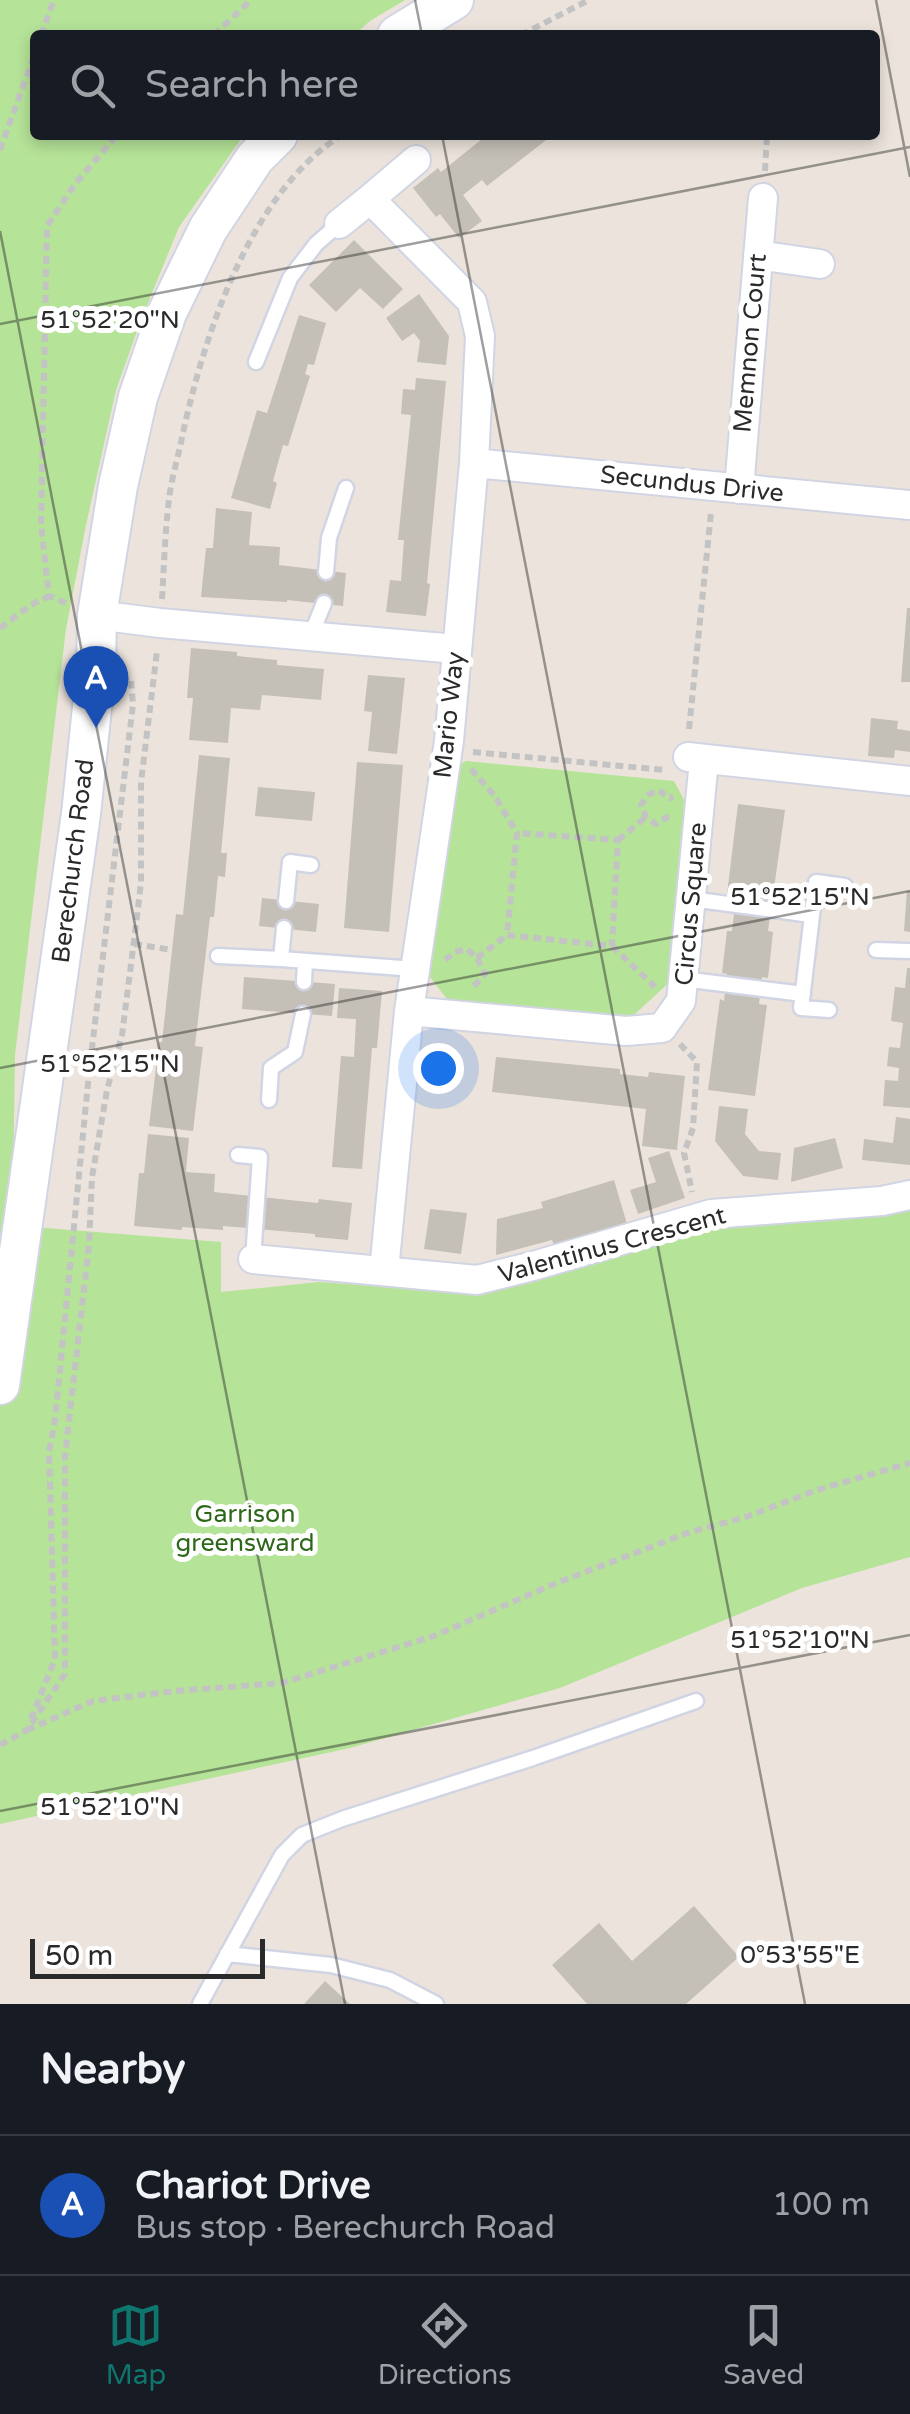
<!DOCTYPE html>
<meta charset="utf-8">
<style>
body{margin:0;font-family:"Varela Round",sans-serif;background:#20242c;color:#f1f3f6}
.scale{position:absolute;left:30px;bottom:25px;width:235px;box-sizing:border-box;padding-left:10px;border:5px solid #2a2a2a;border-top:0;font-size:28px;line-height:35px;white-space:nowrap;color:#2a2a2a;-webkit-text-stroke:8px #fff;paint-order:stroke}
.you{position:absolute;left:438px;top:1068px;width:35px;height:35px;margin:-25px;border:8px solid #fff;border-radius:50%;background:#1a73e8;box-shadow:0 0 0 15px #1a73e833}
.badge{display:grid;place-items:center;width:65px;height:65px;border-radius:50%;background:#0f766e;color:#fff;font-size:32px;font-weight:700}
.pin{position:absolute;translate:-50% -82px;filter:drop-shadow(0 2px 5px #0008)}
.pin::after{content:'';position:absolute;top:52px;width:35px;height:30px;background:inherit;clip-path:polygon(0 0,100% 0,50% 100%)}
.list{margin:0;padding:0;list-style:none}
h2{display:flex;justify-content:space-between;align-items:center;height:130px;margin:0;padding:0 40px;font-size:42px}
h2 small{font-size:32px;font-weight:400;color:#9ea1a6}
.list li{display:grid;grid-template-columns:65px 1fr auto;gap:30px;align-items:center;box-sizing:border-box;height:140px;padding:0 40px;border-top:2px solid #363941}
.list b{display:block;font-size:38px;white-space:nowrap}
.list p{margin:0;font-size:32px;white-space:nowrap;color:#9ea1a6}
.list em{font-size:32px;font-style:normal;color:#9ea1a6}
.icon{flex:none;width:55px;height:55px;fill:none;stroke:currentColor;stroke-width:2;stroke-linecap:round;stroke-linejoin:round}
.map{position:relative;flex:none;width:910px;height:2004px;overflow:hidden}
.search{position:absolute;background:#171b24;box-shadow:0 5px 15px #0003;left:30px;right:30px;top:30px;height:110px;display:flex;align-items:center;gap:25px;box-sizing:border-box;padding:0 35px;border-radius:10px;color:#9ea1a6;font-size:38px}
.sheet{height:270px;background:#171b24}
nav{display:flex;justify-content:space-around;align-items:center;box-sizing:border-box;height:140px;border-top:2px solid #363941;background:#171b24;font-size:28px;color:#9ea1a6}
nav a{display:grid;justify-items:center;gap:5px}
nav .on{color:#0f766e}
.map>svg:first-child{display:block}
.green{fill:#b5e398}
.building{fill:#c4bfb7}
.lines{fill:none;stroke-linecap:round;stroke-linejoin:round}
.lane-casing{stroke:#d1d5e3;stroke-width:19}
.street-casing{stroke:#d1d5e3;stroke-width:32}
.secondary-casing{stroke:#d1d5e3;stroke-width:42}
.path{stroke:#c3c3c3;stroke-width:6;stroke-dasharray:8 5;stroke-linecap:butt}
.lane{stroke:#fff;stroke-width:14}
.street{stroke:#fff;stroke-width:28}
.secondary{stroke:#fff;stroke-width:38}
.ticks{fill:none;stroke:#2a2a2a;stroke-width:2.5;stroke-opacity:0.45}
.labels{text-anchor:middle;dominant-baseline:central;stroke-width:10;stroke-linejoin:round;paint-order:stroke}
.street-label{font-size:25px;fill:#2a2a2a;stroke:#fff}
.park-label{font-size:25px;fill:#2d6819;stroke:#fff}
.ticks-label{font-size:25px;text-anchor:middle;fill:#2a2a2a;stroke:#fff;stroke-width:10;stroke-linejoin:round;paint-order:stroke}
</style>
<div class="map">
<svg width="910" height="2004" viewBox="0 0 910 2004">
<rect width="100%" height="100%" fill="#ece4dc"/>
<path class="green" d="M0 0H405L370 21 354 35H35V135H244L179 227 141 320 116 390 86 525 66 629 15 1055 13 1186 8 1225 221 1242V1292L319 1282 472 1293 710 1225 910 1206V1557L802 1588 560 1688 350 1748 0 1824Z
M466 761 674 781 688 807 673 979 623 1025 453 1007 423 968 440 774Z"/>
<path class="building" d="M487 135H548L550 137 487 186 482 180 463 195 482 221 459 238 440 214 436 217 413 188 438 168 441 172Z
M354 240 403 289 383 309 360 288 336 312 309 285Z
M419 294 449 336 446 365 417 362 420 341 414 333 402 341 386 318Z
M299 315 326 323 314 365 308 364 305 374 310 376 288 446 283 445 273 481 277 483 270 509 231 498 257 410 267 413Z
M416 378 446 381 427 583 430 584 426 616 386 612 390 580 401 581 404 540H398L411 415 401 414 403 389 415 390Z
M216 508 252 512 249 545 280 547 279 565 346 573 343 606 287 600V602L201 597 206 548H213Z
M907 608H910V682H901Z
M191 648 237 652V656L277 660V665L324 669 321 700 262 695 260 710 231 708 228 743 189 740 193 698H187Z
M368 675 405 678 397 754 368 751 372 712 364 711Z
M871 718 898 721 897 729 910 731V752L895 750 894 758 868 756Z
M199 755 230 758 221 853H227L225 877 218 876 214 917H210L195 1046 203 1047 193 1131 149 1126 159 1042H162L176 914 183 915Z
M357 762 403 765 389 932 344 928Z
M258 787 315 792 312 821 255 816Z
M738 804 785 810 768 931 773 932 768 978 762 977 759 1004 767 1005 755 1096 708 1090 720 999 724 1001 727 974 722 973 727 931H732L736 896 727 894Z
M907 891H910V932L904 931Z
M262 898 319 904 316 932 259 926Z
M907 968H910V1108L883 1106 885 1080 898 1081 899 1068 887 1066 889 1047 900 1048 903 1023 891 1021 895 987 905 988Z
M244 977 335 984 332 1016 242 1009Z
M339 988 382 991 377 1048H372L362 1169 332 1167 341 1056 354 1057 356 1019 337 1018Z
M496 1057 620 1069V1074L648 1077 649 1072 685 1076 677 1150 642 1146 646 1109 492 1092Z
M719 1106 748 1109 745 1134 759 1151 781 1153 778 1180 743 1176 730 1160 715 1141Z
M896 1117 910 1119V1165L862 1160 864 1139 893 1143Z
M148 1134 189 1138 186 1172 215 1174 214 1192 318 1203 319 1199 352 1203 348 1240 315 1237V1234L223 1226V1230L182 1227V1230L134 1226 139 1173H144Z
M835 1138 843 1168 791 1182 794 1148Z
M669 1151 685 1198 638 1214 630 1190 656 1182 648 1158Z
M614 1180 627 1224 554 1245 552 1240 496 1255 497 1219 543 1208 541 1202Z
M430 1209 467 1213 461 1254 424 1249Z
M694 1906 739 1957 686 2004H587L552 1965 599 1923 632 1961Z
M325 1981 350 2004H304Z"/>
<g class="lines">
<g class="lane-casing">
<path id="lane" d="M256 362 290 278 316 244 339 224
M326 572 329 538 346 488
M311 635 324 603
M691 899 811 915
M286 901 290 862 311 865
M284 928 281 959 415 969
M876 950 909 951
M218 956 281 959
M683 979 803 994
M304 982 305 961
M829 1010 801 1008 816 882 845 886
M269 1100 271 1068 295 1052 303 1014
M238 1155 260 1157 253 1259
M227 1954 331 1965 390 1980 436 2004
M200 2004 282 1855 302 1835 342 1819 533 1758 696 1701"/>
</g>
<g class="street-casing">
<path id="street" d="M370 199 416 160
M339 224 370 199 472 302 480 336 474 463 449 741 409 1011 384 1271
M758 255 820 264
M474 463 910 505
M739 489 763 198
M97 615 160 623 456 649
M688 757 910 781
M409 1011 626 1031 662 1028 681 1001 704 760
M253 1259 477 1280 533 1266 711 1214 882 1201 910 1195"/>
</g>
<g class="secondary-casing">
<path id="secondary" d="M397 35 454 0
M0 1385 81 814 96 669 97 615 118 486 138 397 167 313 208 229 255 158 278 135"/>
</g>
<path class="path" d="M41 35 54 0
M214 35 251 0
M521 35 589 0
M0 150 35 53
M765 171 767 135
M162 599C164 566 165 532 169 499 171 482 176 464 180 447 201 344 248 193 342 135
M66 603 49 596 41 524 47 226 75 184 117 135
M0 628 31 605 49 596
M689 729 711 513
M473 752 664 770
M471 769 494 795 517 833 507 935 612 946 618 840 517 833
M669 816 656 824 646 817 641 805 648 795 658 790 670 798 673 796
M618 840 646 817
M134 944 173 950
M612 946 655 987
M477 958 507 935
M445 960 455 952 467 949 477 958 485 974 471 989
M680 1044 697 1062 693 1128 684 1153 692 1192
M31 1719 55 1659 49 1452 55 1420 89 1073 133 704 131 681
M27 1730 93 1701 175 1691 282 1683 434 1636 554 1584 690 1532 743 1518 817 1490 910 1463
M0 1745 27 1730 65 1674V1456L89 1245 92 1177 107 1090 122 1035 136 925 141 882V782L157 651"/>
<use href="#lane" class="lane"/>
<use href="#street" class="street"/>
<use href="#secondary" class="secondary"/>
</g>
<path class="ticks" d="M415 0 422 35M876 0 910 177M442 135 805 2004M0 231 345 2004M0 324 910 147M0 1068 910 891M0 1811 910 1635"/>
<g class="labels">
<g class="street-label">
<text transform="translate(750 343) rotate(-85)">Memnon Court</text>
<text transform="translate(692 484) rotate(6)">Secundus Drive</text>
<text transform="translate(449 715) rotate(-84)">Mario Way</text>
<text transform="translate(73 861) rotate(-83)">Berechurch Road</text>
<text transform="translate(691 904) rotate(-85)">Circus Square</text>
<text transform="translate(612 1245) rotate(-15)">Valentinus Crescent</text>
</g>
<g class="park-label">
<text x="245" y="1514">Garrison<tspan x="245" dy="29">greensward</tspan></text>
</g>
</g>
<g class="ticks-label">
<text x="110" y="328">51°52'20"N</text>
<text x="800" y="905">51°52'15"N</text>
<text x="110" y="1072">51°52'15"N</text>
<text x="800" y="1648">51°52'10"N</text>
<text x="110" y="1815">51°52'10"N</text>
<text x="800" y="1963">0°53'55"E</text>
</g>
</svg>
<div class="scale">50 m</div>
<div class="you"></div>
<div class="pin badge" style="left:96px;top:728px;background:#1a4fb4">A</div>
<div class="search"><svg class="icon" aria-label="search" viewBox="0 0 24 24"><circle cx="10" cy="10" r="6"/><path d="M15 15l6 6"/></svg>Search here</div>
</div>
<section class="sheet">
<h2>Nearby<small></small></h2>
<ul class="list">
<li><span class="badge" style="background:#1a4fb4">A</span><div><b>Chariot Drive</b><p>Bus stop · Berechurch Road</p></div><em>100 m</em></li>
</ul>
</section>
<nav>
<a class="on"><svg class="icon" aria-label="map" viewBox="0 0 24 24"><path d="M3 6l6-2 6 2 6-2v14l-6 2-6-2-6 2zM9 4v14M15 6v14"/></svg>Map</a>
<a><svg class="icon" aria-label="directions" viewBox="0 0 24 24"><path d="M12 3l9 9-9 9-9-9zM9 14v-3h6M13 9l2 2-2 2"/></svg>Directions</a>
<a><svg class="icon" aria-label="saved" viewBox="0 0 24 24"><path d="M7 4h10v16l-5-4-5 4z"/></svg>Saved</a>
</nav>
